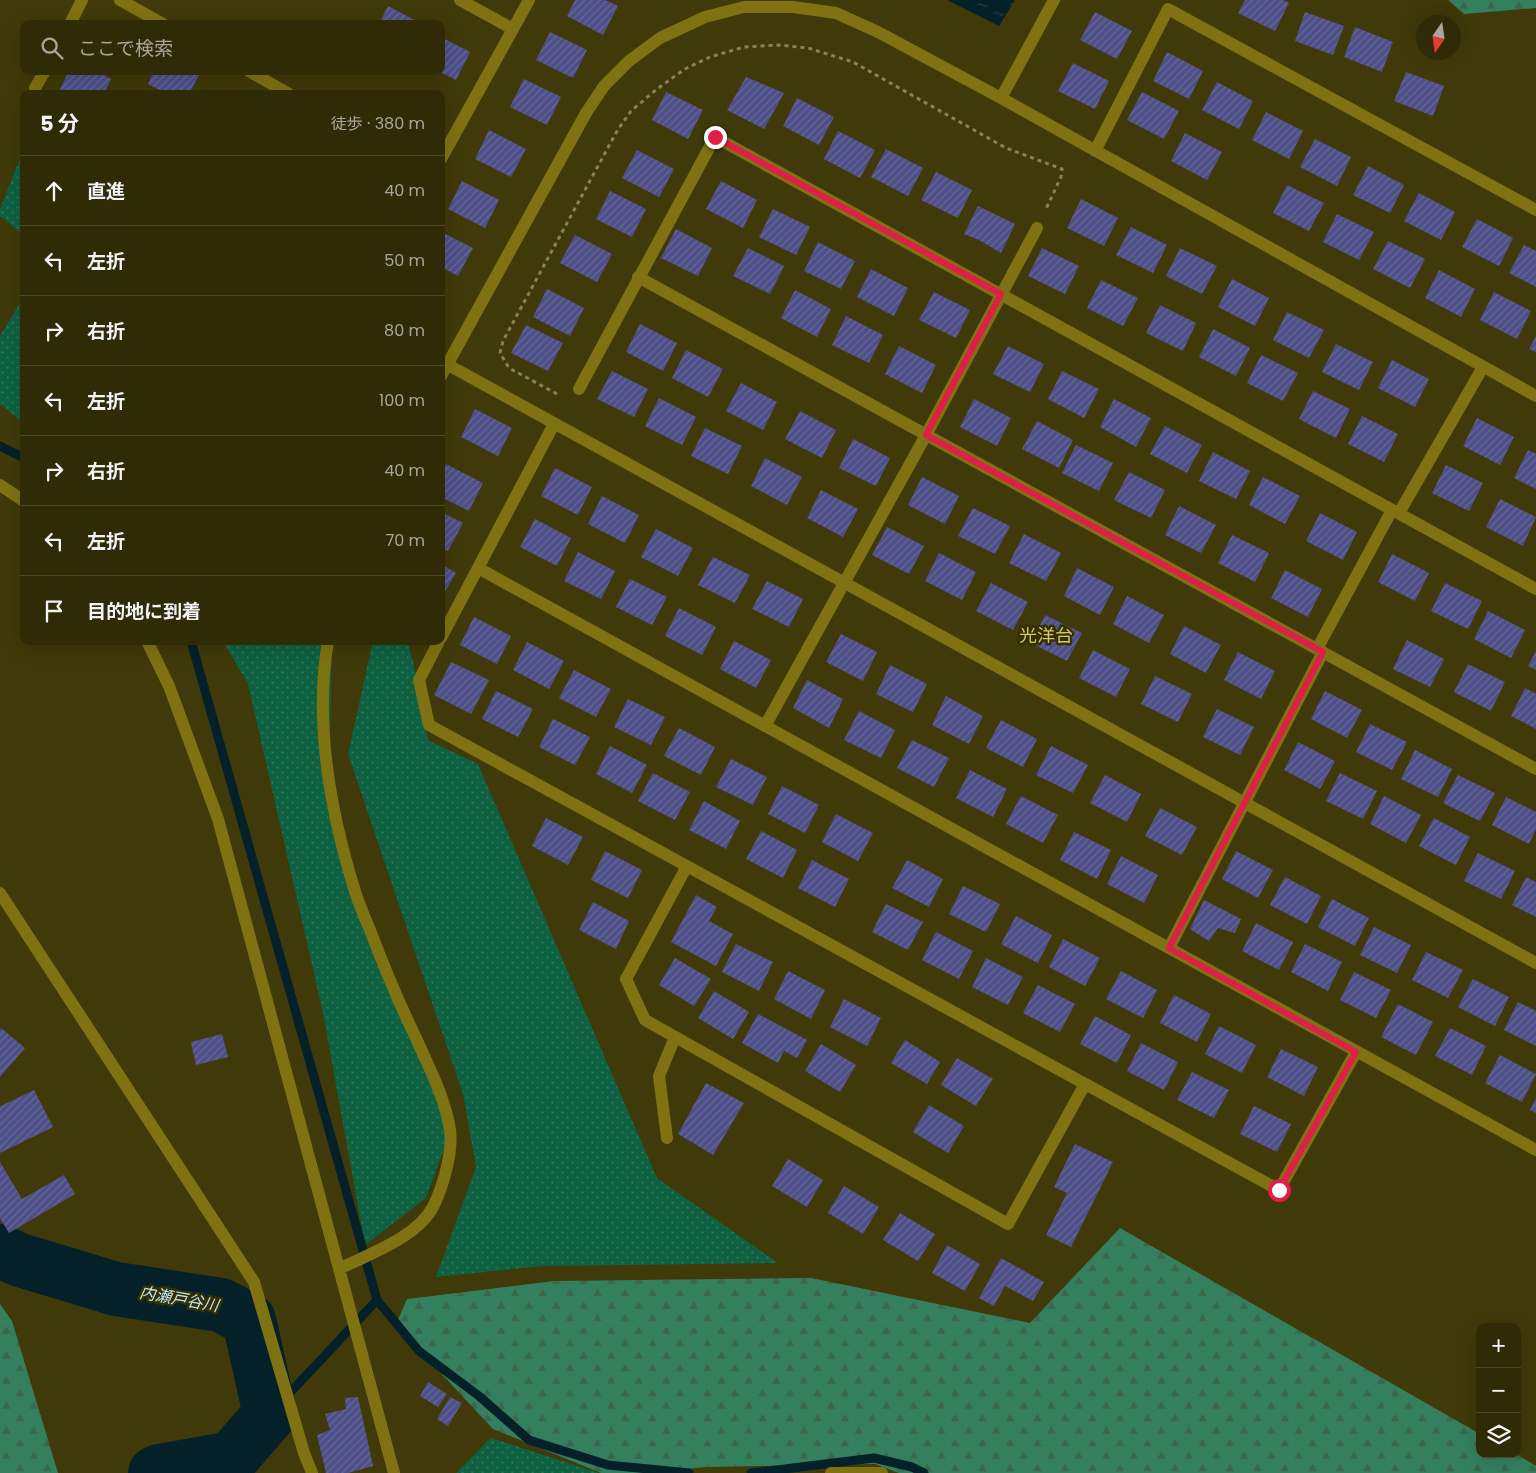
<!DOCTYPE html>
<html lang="ja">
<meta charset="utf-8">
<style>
body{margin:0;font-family:Poppins,"Noto Sans JP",sans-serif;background:#383311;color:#f1f3f6}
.controls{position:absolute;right:15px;bottom:15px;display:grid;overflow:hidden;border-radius:10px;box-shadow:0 5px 20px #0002}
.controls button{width:45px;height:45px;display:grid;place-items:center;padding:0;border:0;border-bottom:1px solid #4b4728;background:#302b07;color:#f1f3f6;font:25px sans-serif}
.compass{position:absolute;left:1416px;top:15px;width:45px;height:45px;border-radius:50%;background:#302b07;box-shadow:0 5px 20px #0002;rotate:193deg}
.stop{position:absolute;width:15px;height:15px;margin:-11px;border:4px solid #e11d48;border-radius:50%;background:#fff}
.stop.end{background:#e11d48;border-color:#fff;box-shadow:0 1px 5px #0008}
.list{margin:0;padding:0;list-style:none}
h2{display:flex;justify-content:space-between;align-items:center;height:65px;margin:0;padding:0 20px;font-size:21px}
h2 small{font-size:16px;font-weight:400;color:#a8a79b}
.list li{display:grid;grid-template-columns:32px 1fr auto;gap:15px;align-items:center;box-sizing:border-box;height:70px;padding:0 20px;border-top:1px solid #4b4728}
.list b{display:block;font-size:19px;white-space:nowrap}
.list em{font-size:16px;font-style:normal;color:#a8a79b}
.icon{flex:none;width:28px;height:28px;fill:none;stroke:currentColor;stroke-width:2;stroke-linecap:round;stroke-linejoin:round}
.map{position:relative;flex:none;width:1536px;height:1473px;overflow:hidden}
.search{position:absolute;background:#302b07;box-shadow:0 5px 20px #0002;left:20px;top:20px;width:425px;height:55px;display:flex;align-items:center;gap:12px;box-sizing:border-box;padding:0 18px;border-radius:10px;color:#a8a79b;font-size:19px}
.panel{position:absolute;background:#302b07;box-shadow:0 5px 20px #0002;left:20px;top:90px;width:425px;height:555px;border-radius:10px}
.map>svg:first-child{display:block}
.grass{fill:url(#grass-dots)}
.forest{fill:url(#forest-firs)}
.water{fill:url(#water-ripples)}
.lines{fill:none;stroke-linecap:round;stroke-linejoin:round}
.stream{stroke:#042028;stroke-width:9}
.river{stroke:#042028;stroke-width:54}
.building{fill:url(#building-hatch)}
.path{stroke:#888256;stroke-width:3;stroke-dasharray:4 4;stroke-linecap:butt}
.minor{stroke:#7e7213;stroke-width:12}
.route{stroke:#e11d48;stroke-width:6}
.labels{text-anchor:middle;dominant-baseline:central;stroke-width:5;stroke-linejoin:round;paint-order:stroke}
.water-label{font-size:16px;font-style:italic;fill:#bbe6f6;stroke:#352f00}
.quarter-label{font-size:18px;fill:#d3c771;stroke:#352f00}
</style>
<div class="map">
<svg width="1536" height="1473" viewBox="0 0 1536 1473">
<defs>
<pattern id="grass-dots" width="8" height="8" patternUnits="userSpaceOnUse" patternTransform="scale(1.25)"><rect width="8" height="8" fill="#0d6141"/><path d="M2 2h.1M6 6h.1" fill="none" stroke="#30775a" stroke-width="1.8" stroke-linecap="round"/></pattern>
<pattern id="forest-firs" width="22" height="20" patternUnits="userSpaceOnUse" patternTransform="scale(1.25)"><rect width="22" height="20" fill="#34805e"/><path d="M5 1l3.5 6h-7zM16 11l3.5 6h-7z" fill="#3a674e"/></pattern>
<pattern id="water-ripples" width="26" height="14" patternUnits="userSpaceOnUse" patternTransform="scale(1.25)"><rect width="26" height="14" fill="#042028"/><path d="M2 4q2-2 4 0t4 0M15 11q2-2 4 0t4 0" fill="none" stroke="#284045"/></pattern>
<pattern id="building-hatch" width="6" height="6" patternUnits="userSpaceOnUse" patternTransform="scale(1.25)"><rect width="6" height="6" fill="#4e4f89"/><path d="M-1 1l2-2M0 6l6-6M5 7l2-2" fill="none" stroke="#676897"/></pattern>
</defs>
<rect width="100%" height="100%" fill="#403909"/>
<path class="grass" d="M24 148V235L0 216V209Z
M24 296V423L0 404V336Z
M223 641H332L329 771 366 919 450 1132 426 1198 365 1245 323 1013 248 684Z
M373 641H407L413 661 428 740 478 764 657 1178 778 1263 543 1266 436 1277 476 1167 463 1094 348 754Z
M491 1438 599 1473H456Z"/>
<path class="forest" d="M1448 0H1536V8L1464 14Z
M1120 1228 1480 1434V1454H1516L1536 1466V1473H899L875 1464 706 1467 644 1473H601L493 1429 437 1369 395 1327 407 1299 554 1281 811 1278 1030 1323Z
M0 1304 12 1321 58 1473H0Z"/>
<path class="water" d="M947 0H1015L999 26Z"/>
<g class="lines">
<path class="stream" d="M0 446 24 458
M191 641C251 861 315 1080 377 1300
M270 1414 377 1300 419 1351 479 1396 529 1440 608 1465 689 1473
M751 1473 874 1458 912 1467 924 1473"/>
<path class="river" d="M0 1251 20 1260 116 1289 221 1305 249 1320 270 1414 232 1458 159 1471 155 1473"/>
</g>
<path class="building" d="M575 0H605L618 6 603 35 567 16Z
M1245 0H1283L1289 3 1275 31 1238 13Z
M388 6 422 24H379Z
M1095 12 1132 31 1117 59 1080 40Z
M1305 12 1344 26 1333 55 1295 41Z
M1355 27 1393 42 1382 72 1344 57Z
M550 32 587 50 573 78 536 60Z
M441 37 470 52 456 80 438 71H441Z
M1167 52 1203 71 1189 99 1153 81Z
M1073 63 1109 81 1095 109 1058 91Z
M69 71H96L111 79 104 94H70L60 89Z
M154 71H192L199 75 189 94H167L148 84Z
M1406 72 1444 86 1433 116 1394 101Z
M746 77 784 93 764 129 727 110Z
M524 79 561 97 547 125 510 107Z
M1217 82 1253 101 1239 129 1202 110Z
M666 92 703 110 688 139 652 120Z
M1142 92 1179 111 1164 139 1127 120Z
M797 98 834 117 819 145 783 126Z
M1266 112 1303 131 1289 159 1252 140Z
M489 130 526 149 511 177 475 159Z
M838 131 875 150 860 178 824 159Z
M1185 133 1222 152 1207 180 1171 161Z
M1315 139 1351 157 1337 186 1300 167Z
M886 149 923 168 908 196 871 177Z
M637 150 674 169 659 197 622 178Z
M1368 166 1404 185 1390 213 1353 195Z
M936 172 972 190 958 218 921 200Z
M462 181 499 200 485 228 448 209Z
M721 181 757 200 743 228 706 209Z
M1287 185 1324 203 1309 231 1273 213Z
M610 191 646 209 632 237 596 219Z
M1419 193 1455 212 1441 240 1404 221Z
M1081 199 1118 218 1104 246 1067 228Z
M978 206 1015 224 1001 253 979 240 964 234Z
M773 209 810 227 796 255 759 237Z
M1337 214 1374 232 1359 260 1323 242Z
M1477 219 1513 238 1499 266 1462 247Z
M1131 227 1167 245 1153 273 1116 255Z
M676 229 712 248 698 276 661 258Z
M441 232 473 248 458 276 441 267Z
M575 235 612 254 597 282 560 263Z
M1388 241 1425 259 1410 288 1373 269Z
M818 242 855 261 841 289 804 271Z
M1524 245 1536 251V287L1509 273Z
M748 248 784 266 770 294 733 276Z
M1042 248 1079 266 1065 294 1028 276Z
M1180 248 1217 266 1202 294 1166 276Z
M871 269 908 288 894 316 857 297Z
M1439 270 1475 289 1461 317 1425 298Z
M1232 279 1269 298 1255 326 1218 307Z
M1101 280 1138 298 1123 326 1087 308Z
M547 289 584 308 570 336 533 317Z
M795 290 831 309 817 337 781 318Z
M934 292 970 310 956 338 919 320Z
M1494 292 1531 311 1517 339 1480 320Z
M1160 305 1196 323 1183 351 1146 333Z
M1287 312 1324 330 1309 358 1273 340Z
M846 316 883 335 869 363 832 345Z
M640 324 677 343 663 371 626 352Z
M526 325 563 343 548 371 511 353Z
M1213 329 1250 348 1236 376 1199 357Z
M1536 336V352L1529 349Z
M1336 344 1373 362 1359 390 1322 372Z
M899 346 936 365 922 393 885 374Z
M1008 346 1044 364 1030 392 993 374Z
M686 350 723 369 708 397 672 378Z
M1261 355 1298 373 1283 401 1247 383Z
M1392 360 1429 379 1415 407 1378 388Z
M612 371 648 389 634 417 597 399Z
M1062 371 1099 389 1084 418 1048 399Z
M741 383 777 402 763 430 726 411Z
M1313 391 1350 409 1336 438 1299 419Z
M659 398 696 417 682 445 645 426Z
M974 399 1011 418 997 446 960 427Z
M1114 399 1151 418 1136 447 1100 427Z
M475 409 512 428 498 456 461 437Z
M800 411 836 430 822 458 785 439Z
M1362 416 1398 434 1384 462 1348 444Z
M1477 418 1514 437 1500 465 1463 446Z
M1037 421 1073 440 1059 468 1022 449Z
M1165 426 1202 445 1187 473 1150 454Z
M705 428 742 446 728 474 691 456Z
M853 439 890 458 876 486 839 468Z
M1076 445 1113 463 1099 491 1062 473Z
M1528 450 1536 454V489L1514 478Z
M1213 452 1250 471 1236 499 1199 481Z
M765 458 802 477 787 505 751 486Z
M446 464 483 483 469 511 441 497V474Z
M1446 465 1483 483 1469 511 1432 493Z
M555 468 592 487 578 515 541 496Z
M1129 472 1165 490 1151 518 1114 500Z
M922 477 959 496 945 524 908 505Z
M1263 477 1300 496 1285 524 1249 505Z
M821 490 858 509 843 537 807 518Z
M602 496 639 515 625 543 588 524Z
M1500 499 1536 517 1523 546 1486 527Z
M1179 506 1216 525 1201 553 1165 535Z
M973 508 1010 526 995 554 958 536Z
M441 512 463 523 448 551 441 548Z
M1320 513 1357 532 1343 560 1306 541Z
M535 519 571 538 557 566 520 547Z
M887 527 924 546 909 574 872 555Z
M656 529 693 548 678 576 641 557Z
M1024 534 1061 553 1046 581 1009 563Z
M1232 535 1269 553 1255 582 1218 563Z
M578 552 615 571 601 599 564 581Z
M939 553 976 572 962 600 925 581Z
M1392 554 1429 573 1415 601 1378 582Z
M713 557 750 575 735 603 698 585Z
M441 564 456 573 441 598Z
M1077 568 1114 587 1100 615 1064 596Z
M1285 570 1322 589 1308 617 1271 598Z
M630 579 667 597 652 625 616 607Z
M767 581 803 599 789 627 752 609Z
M991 583 1028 602 1013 630 976 611Z
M1445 583 1482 601 1468 629 1431 611Z
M1127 596 1164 615 1149 643 1113 624Z
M679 608 716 627 702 655 665 636Z
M1488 611 1525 630 1511 658 1474 639Z
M1045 615 1082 633 1067 661 1031 643Z
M474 617 511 636 497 664 460 645Z
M1184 626 1221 645 1206 673 1170 654Z
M841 634 877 652 863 681 826 662Z
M1407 640 1444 659 1430 687 1393 669Z
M734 641 771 660 756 688 720 669Z
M527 642 564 661 549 689 513 670Z
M1093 650 1130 669 1116 697 1079 678Z
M1536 651V670L1528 666Z
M1238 652 1275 671 1261 699 1224 680Z
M451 662 489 680 471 714 434 695Z
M1468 664 1505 682 1491 711 1454 692Z
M890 665 927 684 913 712 876 694Z
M574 670 611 689 596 717 559 698Z
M1155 676 1192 694 1178 722 1141 704Z
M807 680 843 699 829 728 793 708Z
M1525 688 1536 694V729L1511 716Z
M496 691 533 709 518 737 482 719Z
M1325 691 1362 710 1347 738 1311 719Z
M946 696 983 716 969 744 932 725Z
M628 699 665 717 651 745 614 727Z
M1217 709 1254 727 1240 755 1203 737Z
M859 711 895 730 881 758 844 740Z
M553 719 590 737 575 765 539 747Z
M1001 720 1037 739 1023 767 986 748Z
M1370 724 1407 742 1392 770 1356 752Z
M679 728 715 747 701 775 664 756Z
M912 740 949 758 934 787 897 768Z
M1298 742 1335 761 1320 789 1284 770Z
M610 746 647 765 632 793 596 774Z
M1051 746 1088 765 1073 793 1036 775Z
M1415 750 1452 769 1438 797 1401 779Z
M731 759 767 777 753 805 716 787Z
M970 770 1007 789 993 817 956 798Z
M653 773 690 792 675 820 638 801Z
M1340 773 1377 791 1363 819 1326 801Z
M1105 775 1141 794 1127 822 1090 803Z
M1458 775 1495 793 1480 821 1443 803Z
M782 786 819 805 805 833 768 814Z
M1021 796 1058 815 1043 843 1006 824Z
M1384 796 1421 815 1406 843 1370 824Z
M1506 797 1536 812V829L1529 844 1492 825Z
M704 801 740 821 726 849 689 830Z
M1160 808 1197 827 1182 855 1145 836Z
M836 814 873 833 858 861 822 842Z
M546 818 583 837 568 865 532 846Z
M1434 818 1470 837 1456 865 1419 846Z
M761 831 797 850 783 878 746 859Z
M1074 832 1111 850 1097 879 1060 860Z
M605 851 642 870 628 898 591 880Z
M1236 851 1273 870 1258 898 1222 879Z
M1478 853 1515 871 1501 899 1464 881Z
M1121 856 1158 875 1144 903 1107 884Z
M812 860 849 879 835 907 798 888Z
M907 860 943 879 929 907 892 888Z
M1285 877 1321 896 1307 924 1270 905Z
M1526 877 1536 882V917L1512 905Z
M963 886 1000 904 986 932 949 914Z
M696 895 717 907 709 921 733 934 716 966 671 942Z
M1332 899 1369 918 1355 946 1318 927Z
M1204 900 1241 919 1235 933 1218 928 1209 941 1190 929Z
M593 902 629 921 616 949 579 930Z
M886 904 923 922 908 950 872 932Z
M1016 916 1052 935 1038 963 1001 944Z
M1256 923 1293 942 1279 970 1242 951Z
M1374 927 1411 945 1397 973 1360 955Z
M936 932 973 951 959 979 922 960Z
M1063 939 1100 958 1085 986 1049 967Z
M736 944 773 962 759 991 722 972Z
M1305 944 1342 962 1328 991 1291 972Z
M1426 952 1463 970 1448 998 1412 980Z
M675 958 711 979 694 1006 659 985Z
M986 958 1023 977 1008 1005 972 987Z
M788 971 825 990 811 1019 774 999Z
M1121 971 1157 990 1143 1018 1106 999Z
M1354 972 1391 990 1376 1018 1340 1000Z
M1473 979 1509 997 1495 1026 1458 1007Z
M1038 985 1075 1004 1060 1032 1023 1013Z
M714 991 749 1012 733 1039 698 1018Z
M1174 995 1211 1014 1197 1042 1160 1023Z
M844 999 881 1018 867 1046 830 1027Z
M1518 1002 1536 1011V1046L1504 1030Z
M1398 1004 1433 1022 1416 1055 1381 1037Z
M758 1014 807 1040 797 1058 784 1051 778 1063 742 1043Z
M1095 1016 1131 1035 1117 1063 1080 1044Z
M1219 1026 1256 1045 1242 1073 1205 1054Z
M1 1028 25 1048 0 1077V1030Z
M1450 1028 1486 1046 1472 1075 1435 1056Z
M222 1034 228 1057 196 1065 191 1042Z
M905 1040 940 1062 927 1084 891 1063Z
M1141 1043 1178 1062 1164 1090 1127 1071Z
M821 1044 856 1065 840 1092 805 1071Z
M1281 1049 1318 1067 1304 1096 1267 1077Z
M1500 1055 1536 1074 1522 1102 1485 1083Z
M957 1058 993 1079 976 1106 941 1085Z
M1192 1072 1229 1090 1214 1118 1177 1100Z
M706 1083 744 1103 713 1155 678 1134Z
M34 1090 53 1127 0 1153V1105L1 1106Z
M1536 1098V1113L1530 1110Z
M929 1105 964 1126 948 1153 913 1132Z
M1254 1106 1291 1124 1277 1152 1240 1134Z
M1075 1144 1113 1162 1071 1247 1046 1235 1067 1193 1054 1187Z
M788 1159 823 1180 807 1207 772 1186Z
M0 1162 22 1199 64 1175 75 1194 9 1233 0 1218Z
M844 1186 879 1207 863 1234 828 1213Z
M900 1213 935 1234 918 1261 883 1240Z
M947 1245 980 1264 965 1291 932 1273Z
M1001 1258 1044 1282 1033 1301 1005 1286 994 1306 979 1298Z
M428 1382 447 1394 438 1407 420 1396Z
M358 1397 373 1466 348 1473H326L317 1435 330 1430 325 1414 346 1409 345 1398Z
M450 1397 462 1403 448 1426 437 1419Z"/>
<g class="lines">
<path class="path" d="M557 394 509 368 500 353 503 341 617 131 631 111 657 89 685 69 710 57 744 47 779 45 808 48 853 62 1006 148 1062 169 1061 177 1046 209"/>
<path class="minor" d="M120 0 163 24
M460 0 513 29
M70 24 82 0
M249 71 289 94
M36 94 35 88 45 71
M1001 98 1536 396
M1095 151 1168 9 1536 210
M441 159 529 0
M638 277 1536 769
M441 361 1536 963
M441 376 586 113 604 86 629 61 660 38 705 17 744 7H793L836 13 878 32 1001 98 1054 0
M579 389 715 137 1536 589
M0 485 24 501
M1399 513 1483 367
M478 568 1536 1150
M441 638 554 424
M147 641 169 686 218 819 394 1473
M328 641C314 723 330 810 354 888 358 902 364 916 370 930 384 967 399 1003 416 1038 429 1068 445 1097 450 1130 453 1152 443 1187 433 1207 416 1238 369 1254 339 1269
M439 641 419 680 429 725 1279 1190 1356 1052
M1317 649 1392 510
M765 726 926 435 1037 228
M687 866 626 979 645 1020 1008 1224 1085 1084
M0 893 254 1282 304 1453 312 1473
M1169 948 1323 652
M667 1138 659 1076 675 1037
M831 1473H882"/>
</g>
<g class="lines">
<path class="route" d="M715 137 1001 294 926 435 1323 652 1169 948 1356 1052 1279 1190"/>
</g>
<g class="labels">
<g class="water-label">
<text transform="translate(179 1299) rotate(10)">内瀬戸谷川</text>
</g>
<g class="quarter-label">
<text x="1046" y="635">光洋台</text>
</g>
</g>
</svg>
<div class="controls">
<button>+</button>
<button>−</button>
<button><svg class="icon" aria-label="layers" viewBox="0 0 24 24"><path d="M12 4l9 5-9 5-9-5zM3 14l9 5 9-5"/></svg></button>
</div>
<svg class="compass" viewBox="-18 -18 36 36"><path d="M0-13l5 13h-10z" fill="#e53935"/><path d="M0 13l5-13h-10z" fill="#a8a79b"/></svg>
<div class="stop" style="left:1279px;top:1190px"></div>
<div class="stop end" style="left:715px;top:137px"></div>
<div class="search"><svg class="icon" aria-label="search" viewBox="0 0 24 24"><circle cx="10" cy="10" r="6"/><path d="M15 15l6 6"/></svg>ここで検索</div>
<section class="panel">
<h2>5 分<small>徒歩 · 380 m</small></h2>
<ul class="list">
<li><svg class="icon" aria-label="ahead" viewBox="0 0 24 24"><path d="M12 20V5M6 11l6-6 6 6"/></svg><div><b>直進</b></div><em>40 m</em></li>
<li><svg class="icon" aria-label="left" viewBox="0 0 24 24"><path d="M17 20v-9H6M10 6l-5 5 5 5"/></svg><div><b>左折</b></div><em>50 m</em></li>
<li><svg class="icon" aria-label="right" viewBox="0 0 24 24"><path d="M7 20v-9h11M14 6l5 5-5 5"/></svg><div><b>右折</b></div><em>80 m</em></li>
<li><svg class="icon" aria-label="left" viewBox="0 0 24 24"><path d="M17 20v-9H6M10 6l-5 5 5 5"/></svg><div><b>左折</b></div><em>100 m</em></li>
<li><svg class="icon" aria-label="right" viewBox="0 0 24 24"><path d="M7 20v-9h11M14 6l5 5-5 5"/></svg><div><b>右折</b></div><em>40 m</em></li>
<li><svg class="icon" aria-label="left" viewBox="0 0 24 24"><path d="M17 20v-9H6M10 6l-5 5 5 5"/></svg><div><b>左折</b></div><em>70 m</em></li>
<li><svg class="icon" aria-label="arrive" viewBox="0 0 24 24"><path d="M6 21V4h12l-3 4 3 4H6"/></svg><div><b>目的地に到着</b></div></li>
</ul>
</section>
</div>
